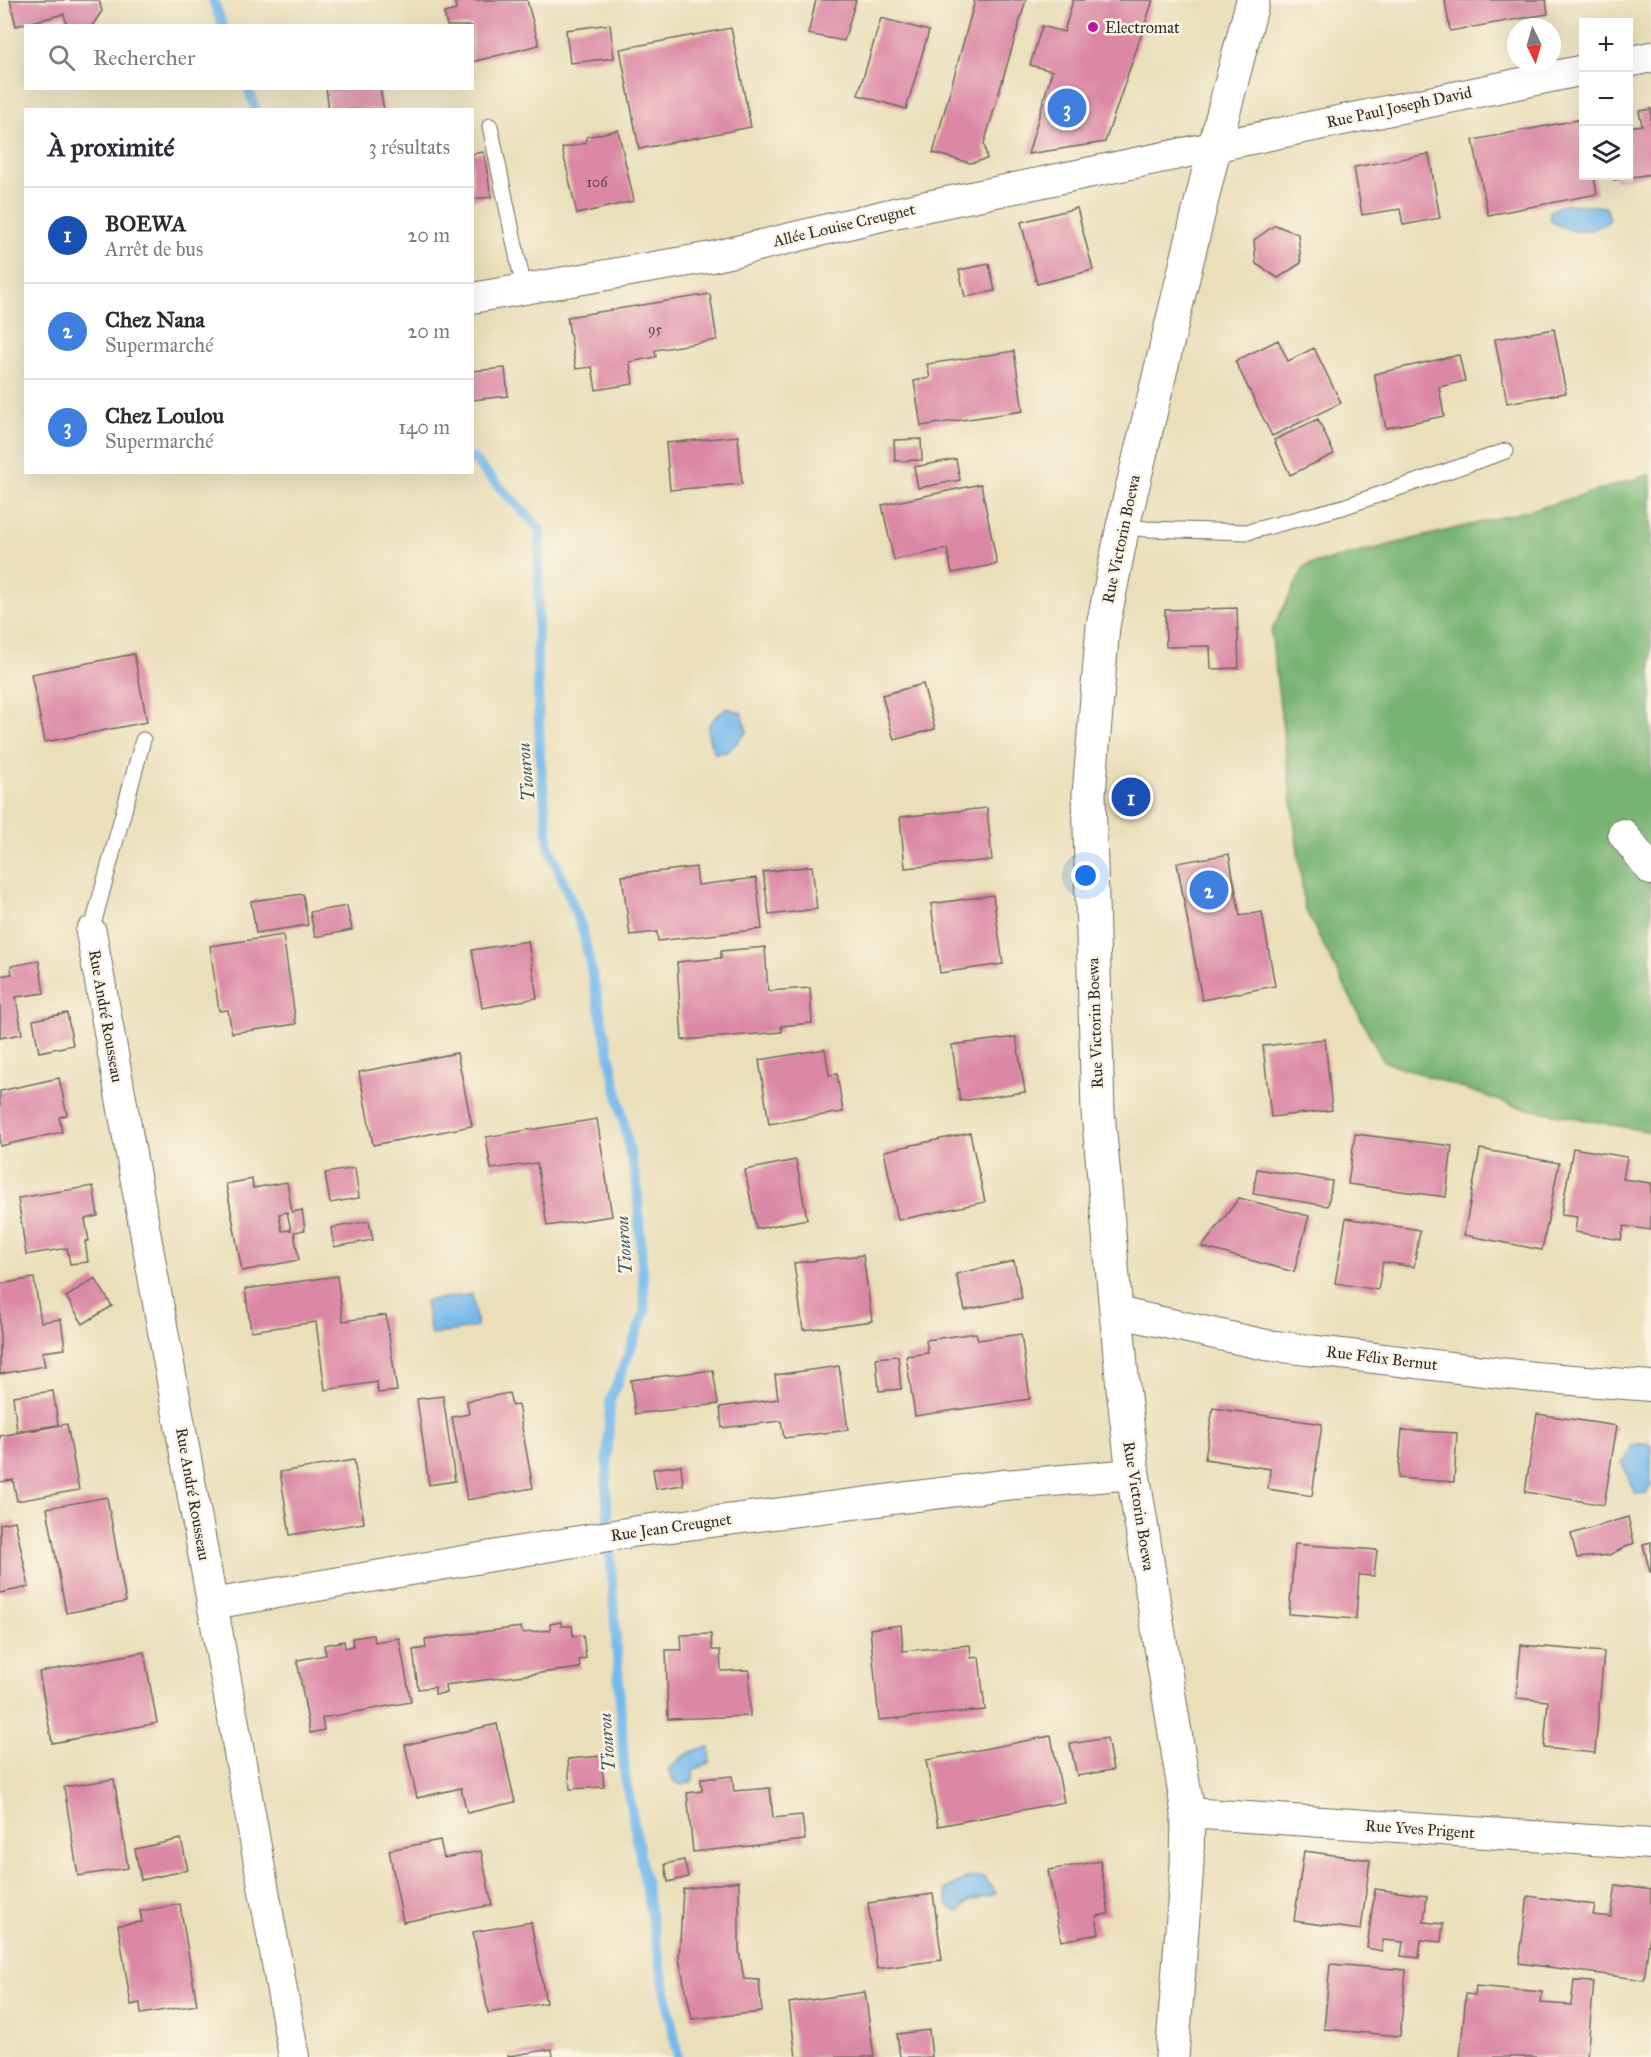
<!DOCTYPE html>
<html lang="fr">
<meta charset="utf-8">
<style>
body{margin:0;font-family:"IM FELL Great Primer",serif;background:#f2f2f3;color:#2b2b33}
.controls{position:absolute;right:18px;top:18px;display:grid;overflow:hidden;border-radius:0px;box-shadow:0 6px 24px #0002}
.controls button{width:54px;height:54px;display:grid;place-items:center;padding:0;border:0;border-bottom:2px solid #e1e1e2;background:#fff;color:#2b2b33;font:30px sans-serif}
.compass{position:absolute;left:1507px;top:18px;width:54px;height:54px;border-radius:50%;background:#fff;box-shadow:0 6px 24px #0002;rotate:175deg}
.you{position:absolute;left:1086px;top:876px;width:21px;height:21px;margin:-15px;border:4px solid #fff;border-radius:50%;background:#1a73e8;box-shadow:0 0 0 9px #1a73e833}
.badge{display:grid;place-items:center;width:39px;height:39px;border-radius:50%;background:#b45309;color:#fff;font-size:20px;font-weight:700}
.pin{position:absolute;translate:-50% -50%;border:3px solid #fff;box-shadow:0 2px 6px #0006}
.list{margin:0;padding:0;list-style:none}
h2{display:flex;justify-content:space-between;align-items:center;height:78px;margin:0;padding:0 24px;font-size:26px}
h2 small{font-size:20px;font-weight:400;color:#7c7c81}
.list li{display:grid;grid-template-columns:39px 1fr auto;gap:18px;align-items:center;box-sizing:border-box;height:96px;padding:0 24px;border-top:2px solid #e1e1e2}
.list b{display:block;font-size:22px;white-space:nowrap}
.list p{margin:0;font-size:20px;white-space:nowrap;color:#7c7c81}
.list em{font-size:20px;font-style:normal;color:#7c7c81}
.icon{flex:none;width:33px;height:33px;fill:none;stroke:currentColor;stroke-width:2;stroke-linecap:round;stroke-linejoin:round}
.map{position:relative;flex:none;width:1651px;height:2057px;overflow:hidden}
.search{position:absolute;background:#fff;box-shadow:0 6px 24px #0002;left:24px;top:24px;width:450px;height:66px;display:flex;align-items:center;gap:15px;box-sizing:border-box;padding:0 21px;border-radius:0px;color:#7c7c81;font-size:22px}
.panel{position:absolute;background:#fff;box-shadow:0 6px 24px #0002;left:24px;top:108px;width:450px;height:366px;border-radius:0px}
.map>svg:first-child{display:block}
.forest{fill:#77b373;stroke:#516f4f;stroke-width:1.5}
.water{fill:#76b9ec;stroke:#50728c;stroke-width:1.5}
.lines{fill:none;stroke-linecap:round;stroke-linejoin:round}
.stream{stroke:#76b9ec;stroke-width:10}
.building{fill:#db88a5;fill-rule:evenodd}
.service-casing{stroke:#6e6a5d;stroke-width:17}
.minor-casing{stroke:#6e6a5d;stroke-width:32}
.tertiary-casing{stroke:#6e6a5d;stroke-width:35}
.service{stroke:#fff;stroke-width:15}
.minor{stroke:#fff;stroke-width:30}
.tertiary{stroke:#fff;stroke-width:33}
.poi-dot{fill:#b5179e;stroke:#fcf5e5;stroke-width:2}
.labels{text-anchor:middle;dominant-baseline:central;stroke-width:5;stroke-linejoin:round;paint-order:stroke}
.number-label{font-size:14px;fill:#57424a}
.poi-label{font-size:16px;fill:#2b2b2b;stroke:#fcf5e5;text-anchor:start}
.street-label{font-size:16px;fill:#2b2b2b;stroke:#fcf5e5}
.water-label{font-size:18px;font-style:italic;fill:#425665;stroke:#fcf5e5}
</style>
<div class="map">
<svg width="1651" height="2057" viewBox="0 0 1651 2057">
<rect width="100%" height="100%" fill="#fcf5e5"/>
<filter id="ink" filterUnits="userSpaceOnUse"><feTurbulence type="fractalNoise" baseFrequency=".0167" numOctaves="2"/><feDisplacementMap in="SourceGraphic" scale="12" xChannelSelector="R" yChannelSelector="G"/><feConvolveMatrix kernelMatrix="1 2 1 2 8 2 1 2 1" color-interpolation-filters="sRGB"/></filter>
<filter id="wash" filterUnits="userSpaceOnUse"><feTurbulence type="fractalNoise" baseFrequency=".008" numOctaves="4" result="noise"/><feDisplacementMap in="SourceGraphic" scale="24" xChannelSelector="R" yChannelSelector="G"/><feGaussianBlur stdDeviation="1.35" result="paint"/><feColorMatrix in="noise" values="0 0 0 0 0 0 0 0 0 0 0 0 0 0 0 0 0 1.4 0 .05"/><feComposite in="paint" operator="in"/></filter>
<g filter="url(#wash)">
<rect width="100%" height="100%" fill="#eadfba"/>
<path class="forest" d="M1651 474V1132L1518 1107 1383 1061 1305 909 1271 632 1305 566 1550 505Z"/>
<path class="water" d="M1565 204 1606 207 1610 220C1592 235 1570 234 1551 221L1550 211Z
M727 708 742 713 747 732 727 752 715 753C703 731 706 722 727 708Z
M472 1294 477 1327 431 1335 425 1301Z
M1648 1443 1651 1446V1486L1646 1493 1635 1494 1622 1462 1633 1445Z
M710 1747V1762L693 1771V1781L682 1785 675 1782 668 1770C680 1757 692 1749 710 1747Z
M983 1877 996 1894 968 1902 960 1912 948 1906 945 1890 966 1878Z"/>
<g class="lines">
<path class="stream" d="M213 0 223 26
M248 88 256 110
M472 458 540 529 537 657 540 757 549 846 583 931 637 1185 645 1312 610 1401 606 1488 625 1776 678 2057"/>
</g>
<g id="blocks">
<path class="building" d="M10 0H99L102 11 92 26H67L64 14 16 26Z
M466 0H527L539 45 472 62V26H447L444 13 456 10 455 3Z
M816 0H856L844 41 808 34Z
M975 0H1026L984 144 987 159 970 163 933 153Z
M1073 0H1153L1105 142 1028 154 1052 71 1030 65 1042 26 1064 32Z
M1445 0H1546L1548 14 1450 31Z
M881 18 929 31 906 109 858 95Z
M610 24 614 58 570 63 566 30Z
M731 28 751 127 639 149 620 49Z
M326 88H380L384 110H329Z
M1651 109V174L1614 180V176H1628V127L1642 125 1639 111Z
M1583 119 1584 176H1594L1597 194 1488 215 1473 140Z
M618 130 634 201 577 214 562 148 586 143V137Z
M484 152 491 197 472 199V154Z
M1429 154 1440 218 1403 225 1400 209 1362 215 1354 167Z
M1077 208 1093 270 1037 284 1021 222Z
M1275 225 1298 234 1301 263 1278 278 1256 264 1254 240Z
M989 264 995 291 965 297 959 270Z
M710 294 717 340 655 350 656 357 630 362 633 384 596 390 592 367 576 369 567 317Z
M1554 329 1566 393 1507 403 1495 339Z
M1278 340 1288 361 1314 348 1341 403 1272 436 1235 361Z
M1014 351 1023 411 921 426 914 381 930 378 927 364Z
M1459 355 1465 381 1439 387 1444 416 1386 428 1374 374Z
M505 368 508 396 472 400V371Z
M1318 419 1334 454 1290 475 1274 440Z
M738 436 742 484 670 490 666 443Z
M921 439 922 460 895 461 894 440Z
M956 459 960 480 918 488 914 467Z
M981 484 997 564 952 573 947 549 894 560 882 505Z
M1237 608 1239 668 1211 669 1210 646 1166 647 1165 610Z
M134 654 147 722 45 742 31 674Z
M923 684 935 729 894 740 882 695Z
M987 808 992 860 905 868 900 817Z
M1229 854 1240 916 1262 912 1275 986 1202 1000 1177 863Z
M812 866 817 909 769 915 763 872Z
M696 867 698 885 756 878 762 929 658 941 657 932 630 935 622 876Z
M303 894 308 925 256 933 251 901Z
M993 895 1003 964 940 973 931 904Z
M347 906 352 930 315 937 310 912Z
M283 935 296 1024 232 1033 228 1010 219 1011 210 946Z
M528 941 537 998 482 1008 472 950Z
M765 947 768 991 810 988 812 1023 781 1026 782 1032 682 1040 677 962 721 958V951Z
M39 961 44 993 16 997 22 1034 0 1038V976L12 974 11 966Z
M67 1013 73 1045 39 1052 33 1020Z
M1016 1037 1025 1092 960 1101 952 1045Z
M1325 1039 1332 1110 1271 1117 1263 1046Z
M825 1049 829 1075 837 1074 843 1112 769 1124 759 1060Z
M457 1053 472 1126 373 1145 359 1072Z
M59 1078 67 1115 59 1117 62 1132 0 1146V1091Z
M597 1119 612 1216 547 1226 537 1163 491 1169 486 1137Z
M970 1133 985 1202 898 1220 884 1151Z
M1355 1134 1452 1146 1446 1197 1348 1184Z
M1573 1148 1627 1157 1623 1179 1651 1183V1230L1624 1226 1621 1240 1575 1232 1577 1217 1561 1215Z
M1480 1149 1559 1163 1542 1250 1464 1235Z
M796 1160 807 1219 756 1229 745 1170Z
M355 1168 359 1198 330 1203 325 1173Z
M1257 1169 1332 1181 1328 1206 1253 1194Z
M252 1179 253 1188 287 1182 292 1212 302 1210 305 1230 294 1232 299 1260 242 1271 226 1184ZM287 1212 291 1230 282 1231 279 1214Z
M93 1186 98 1216 85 1219 89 1241H85L88 1262 70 1264 67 1248 26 1255 18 1198Z
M1239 1198 1309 1216 1294 1272 1202 1247Z
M1346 1218 1420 1230 1414 1267 1383 1262 1378 1290 1335 1283Z
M369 1221 373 1240 334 1247 331 1228Z
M863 1255 872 1321 803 1330 794 1263Z
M1014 1261 1022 1298 965 1310 956 1274Z
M337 1276 343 1321 386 1315 397 1391 378 1393 377 1382 325 1390 316 1322 251 1331 245 1289Z
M34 1278 41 1322 61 1319 65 1349 42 1352 45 1366 0 1374V1284Z
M95 1278 112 1306 83 1324 66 1297Z
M976 1333 978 1340 1021 1334 1030 1399 915 1416 906 1356 928 1353 926 1340Z
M898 1356 901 1389 879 1391 876 1358Z
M839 1366 848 1430 784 1438 781 1421 722 1428 720 1407 778 1399 775 1375Z
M713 1370 718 1404 635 1414 631 1380Z
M53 1391 58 1425 17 1431 13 1396Z
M509 1393 512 1406 518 1405 533 1488 467 1500 452 1417 469 1414 467 1401Z
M443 1396 455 1481 429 1485 417 1399Z
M1213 1408 1322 1424 1312 1496 1268 1489 1270 1469 1205 1459Z
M1537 1414 1617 1426 1604 1505 1525 1492Z
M67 1424 79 1490 17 1501 13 1480 0 1482V1436Z
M1402 1430 1457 1433 1454 1482 1398 1478Z
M354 1460 364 1523 290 1535 280 1472Z
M681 1465 683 1485 656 1489 653 1469Z
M107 1497 126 1602 66 1613 47 1508Z
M1628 1517 1634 1543 1609 1555 1577 1558 1571 1534Z
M15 1521 29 1587 0 1593V1524Z
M1651 1542V1572H1650L1643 1544Z
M1295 1544 1377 1550 1374 1576 1359 1575 1356 1619 1289 1614Z
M561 1622V1626H572L573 1636 583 1635 586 1658 579 1660 580 1668 445 1685 446 1693 435 1694V1687L418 1689 413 1650 426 1648 425 1639 521 1627 522 1633 550 1630V1624Z
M901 1625 903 1651 970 1645 971 1658 979 1657 985 1710 879 1720 870 1629Z
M711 1634 712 1650H720L721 1671 749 1670 750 1716 668 1719 666 1650H682L681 1635Z
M373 1635 375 1642 399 1638 411 1702 322 1718 324 1730 310 1733 297 1660 326 1655 324 1645 344 1641 345 1648 353 1646 352 1638Z
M1521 1645 1604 1652 1595 1753 1544 1748 1548 1701 1516 1698Z
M144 1652 157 1723 52 1743 39 1672Z
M497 1724 515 1802 467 1813 461 1788 417 1798 405 1745Z
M1051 1736 1064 1802 938 1826 926 1760Z
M1107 1738 1113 1770 1077 1776 1070 1744Z
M601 1756 604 1787 570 1789 568 1759Z
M732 1776 734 1791 770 1788 773 1818 802 1815 805 1840 693 1852 687 1793 702 1791 701 1779Z
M114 1779 128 1868 78 1876 64 1787Z
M181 1839 188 1870 141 1880 135 1849Z
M440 1840 444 1858 481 1851 492 1905 403 1922 389 1850Z
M1304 1851 1370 1860 1361 1930 1294 1921Z
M684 1860 688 1877 668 1882 665 1864Z
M1100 1861 1109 1914 1096 1916 1099 1934 1061 1941 1048 1870Z
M739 1881V1950L744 1979 759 1980 762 2012 692 2019 679 1959 683 1889Z
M1616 1885 1651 1890V1926L1644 1980 1519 1963 1528 1896 1595 1905 1593 1915 1611 1917Z
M1375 1889 1427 1896 1424 1922 1443 1924 1441 1942 1421 1940 1419 1958 1401 1956 1403 1942 1383 1940 1382 1951 1367 1948Z
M933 1894 942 1960 877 1969 868 1903Z
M180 1904 197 2005 141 2014 140 2003 131 2005 118 1925 142 1922 140 1911Z
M531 1922 546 2003 488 2013 473 1932Z
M1330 1964 1406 1970 1400 2036 1324 2029Z
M1574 1981 1594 1982 1587 2057H1460L1466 1994 1475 1995 1476 1986 1542 1992 1541 2003 1571 2005Z
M865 1992 874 2057H796L789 2003Z
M929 2030 932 2057H900L897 2034Z
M552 2049 553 2057H508V2056Z"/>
</g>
</g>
<g filter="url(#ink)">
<use href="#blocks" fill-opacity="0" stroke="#6e6a5d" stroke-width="1.5"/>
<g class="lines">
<g class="service-casing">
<path id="service" d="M490 126 524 289
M1123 526 1146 529 1248 532 1343 507 1506 451
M91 932 143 740"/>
</g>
<g class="minor-casing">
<path id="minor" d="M1628 62 1651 57
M472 298 712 257 894 213 1584 70
M1623 834 1651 870
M91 932 294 2057
M1116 1312 1266 1345 1534 1377 1651 1386
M212 1604 638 1531 1004 1485 1133 1474
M1188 1813 1651 1844"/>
</g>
<g class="tertiary-casing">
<path id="tertiary" d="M1172 2057 1187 1865 1188 1813 1133 1474 1123 1388 1098 1112 1089 794 1103 626 1123 526 1215 145 1253 0"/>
</g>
<use href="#service" class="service"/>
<use href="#minor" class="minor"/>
<use href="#tertiary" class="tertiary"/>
</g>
</g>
<circle class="poi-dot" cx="1093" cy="27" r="6"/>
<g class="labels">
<g class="number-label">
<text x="597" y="182">106</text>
<text x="655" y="329">95</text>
</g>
<g class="poi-label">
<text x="1105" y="27">Electromat</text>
</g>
<g class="street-label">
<text transform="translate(1399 107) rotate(-12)">Rue Paul Joseph David</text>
<text transform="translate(844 225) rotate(-13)">Allée Louise Creugnet</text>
<text transform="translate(1121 539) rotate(-78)">Rue Victorin Boewa</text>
<text transform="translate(106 1016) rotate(80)">Rue André Rousseau</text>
<text transform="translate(1095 1023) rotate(-92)">Rue Victorin Boewa</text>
<text transform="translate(1382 1358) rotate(7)">Rue Félix Bernut</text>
<text transform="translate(193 1494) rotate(80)">Rue André Rousseau</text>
<text transform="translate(1139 1506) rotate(81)">Rue Victorin Boewa</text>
<text transform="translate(671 1527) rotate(-8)">Rue Jean Creugnet</text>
<text transform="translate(1420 1829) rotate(4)">Rue Yves Prigent</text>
</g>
<g class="water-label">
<text transform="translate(526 772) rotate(-95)">Tiourou</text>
<text transform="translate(624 1245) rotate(-94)">Tiourou</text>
<text transform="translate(607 1742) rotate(-94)">Tiourou</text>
</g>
</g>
</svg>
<div class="controls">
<button>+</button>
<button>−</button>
<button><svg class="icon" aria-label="layers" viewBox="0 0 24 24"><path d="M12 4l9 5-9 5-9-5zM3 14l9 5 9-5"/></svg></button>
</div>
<svg class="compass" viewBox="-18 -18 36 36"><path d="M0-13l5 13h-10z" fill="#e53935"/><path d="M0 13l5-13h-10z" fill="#7c7c81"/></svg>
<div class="you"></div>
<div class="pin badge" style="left:1131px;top:797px;background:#1a4fb4">1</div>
<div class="pin badge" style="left:1209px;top:890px;background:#3f7fe0">2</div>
<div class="pin badge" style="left:1067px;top:108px;background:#3f7fe0">3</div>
<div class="search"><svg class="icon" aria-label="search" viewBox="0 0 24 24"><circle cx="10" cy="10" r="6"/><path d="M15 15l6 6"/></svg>Rechercher</div>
<section class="panel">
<h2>À proximité<small>3 résultats</small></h2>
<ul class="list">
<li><span class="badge" style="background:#1a4fb4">1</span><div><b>BOEWA</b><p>Arrêt de bus</p></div><em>20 m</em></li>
<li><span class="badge" style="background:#3f7fe0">2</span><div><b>Chez Nana</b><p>Supermarché</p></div><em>20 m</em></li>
<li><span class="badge" style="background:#3f7fe0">3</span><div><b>Chez Loulou</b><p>Supermarché</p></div><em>140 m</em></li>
</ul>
</section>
</div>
